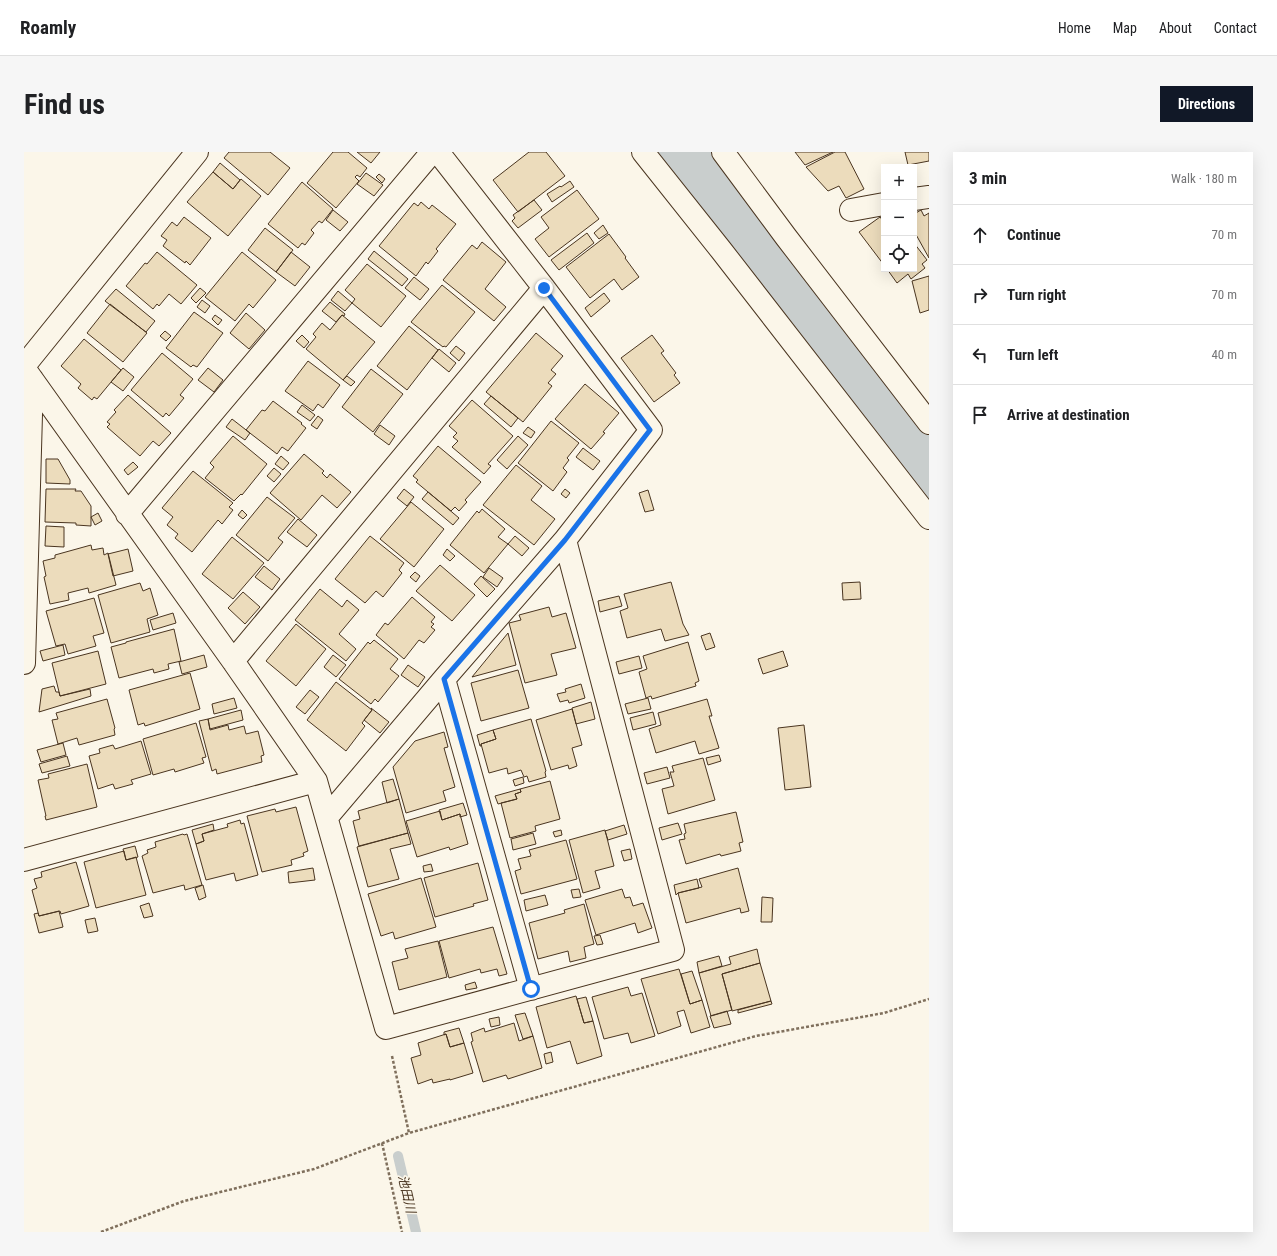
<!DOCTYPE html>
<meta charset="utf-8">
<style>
body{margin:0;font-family:"Roboto Condensed","Noto Sans JP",sans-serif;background:#f6f6f6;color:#202124}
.controls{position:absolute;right:12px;top:12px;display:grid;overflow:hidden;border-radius:0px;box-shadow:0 4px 16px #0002}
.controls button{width:36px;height:36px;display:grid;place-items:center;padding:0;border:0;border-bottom:1px solid #e0e0e0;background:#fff;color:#202124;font:20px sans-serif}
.stop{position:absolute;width:12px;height:12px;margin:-9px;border:3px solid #1a73e8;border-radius:50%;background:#fff}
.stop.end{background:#1a73e8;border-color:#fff;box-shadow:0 1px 4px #0008}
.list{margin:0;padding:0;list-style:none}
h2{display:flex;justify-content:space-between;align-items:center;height:52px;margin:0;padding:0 16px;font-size:17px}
h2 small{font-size:13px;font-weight:400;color:#757577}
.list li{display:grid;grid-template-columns:26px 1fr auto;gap:12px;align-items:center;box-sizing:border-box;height:60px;padding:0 16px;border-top:1px solid #e0e0e0}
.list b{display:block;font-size:15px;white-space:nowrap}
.list em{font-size:13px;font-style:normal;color:#757577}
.icon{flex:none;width:22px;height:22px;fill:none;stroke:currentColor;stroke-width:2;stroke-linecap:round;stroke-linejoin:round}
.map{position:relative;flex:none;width:905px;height:1080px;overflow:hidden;border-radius:0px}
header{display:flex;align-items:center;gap:24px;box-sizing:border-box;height:56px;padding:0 20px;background:#fff;border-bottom:1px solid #e0e0e0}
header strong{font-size:19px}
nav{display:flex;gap:22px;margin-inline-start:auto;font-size:14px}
.intro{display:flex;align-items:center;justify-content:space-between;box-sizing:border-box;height:96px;padding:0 24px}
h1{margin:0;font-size:28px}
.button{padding:10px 18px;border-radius:0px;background:#111827;color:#fff;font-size:14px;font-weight:700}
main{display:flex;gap:24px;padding:0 24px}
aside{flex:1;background:#fff;border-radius:0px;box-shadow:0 4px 16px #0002}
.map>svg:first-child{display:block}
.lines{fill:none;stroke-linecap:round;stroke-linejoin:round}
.stream{stroke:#c9cecd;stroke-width:10}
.river{stroke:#c9cecd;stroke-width:58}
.building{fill:#ecdcbc;stroke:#4a3520}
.minor-casing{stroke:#4a3520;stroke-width:24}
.tertiary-casing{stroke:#4a3520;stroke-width:24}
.path{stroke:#7f6f5c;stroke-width:2.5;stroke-dasharray:3 2;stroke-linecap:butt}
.minor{stroke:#fbf6e9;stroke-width:22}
.tertiary{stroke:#fbf6e9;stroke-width:22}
.route{stroke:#1a73e8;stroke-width:5}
.labels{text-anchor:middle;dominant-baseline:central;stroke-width:3;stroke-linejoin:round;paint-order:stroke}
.water-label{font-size:13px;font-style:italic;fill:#4a3520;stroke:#fbf6e9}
</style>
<header>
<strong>Roamly</strong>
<nav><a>Home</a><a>Map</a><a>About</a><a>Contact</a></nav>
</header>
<div class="intro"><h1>Find us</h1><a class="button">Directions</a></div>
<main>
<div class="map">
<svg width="905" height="1080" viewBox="0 0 905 1080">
<rect width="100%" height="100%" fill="#fbf6e9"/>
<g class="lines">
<path class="stream" d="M374 1004 392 1080"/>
<path class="river" d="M661 0 905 323"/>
</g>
<path class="building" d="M205 0H246L266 16 244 43 200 6Z
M309 0H324L343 16 336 25 333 23 331 25 335 29 312 56 283 31Z
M333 0H356L347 11Z
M505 0H522L541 24 494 60 469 28Z
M771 0H809L781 13Z
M811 0H821L840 37 822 46 815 34 804 39 782 15Z
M881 0H905V9L884 13Z
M196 11 216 28 209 37 189 20Z
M189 20 209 37 217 27 237 44 204 84 163 50Z
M342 21 359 33 350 44 333 32Z
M355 22 361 27 358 31 352 25Z
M546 29 550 35 528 50 523 42 536 34 537 35Z
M278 30 309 57 298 71 295 69 287 78 290 81 281 93 278 91 274 96 244 72Z
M553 38 575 67 525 105 511 87 525 76 517 65Z
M510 48 518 58 494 76 488 69 491 66 489 63Z
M397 50 405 57 408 53 432 72 412 97 414 99 404 112 402 110 392 124 355 94 390 51 394 54Z
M309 58 324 70 316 79 302 68Z
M897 58 900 64 905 61V106L890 79V62Z
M160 65 187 86 166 113 162 109 161 111 139 94 143 88 137 84 148 70 153 74Z
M856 65 860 70V113L835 80Z
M579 73 584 81 575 87 570 81Z
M241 76 269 98 252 120 224 98Z
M563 81 570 91 535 118 527 108Z
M585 82 602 105 601 106 615 125 598 138 590 127 566 146 542 115Z
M458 90 482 110 461 137 482 155 470 169 419 128 448 93 453 97Z
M890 91 903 108 898 112 901 116 887 127 884 122 873 131 863 117H890Z
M350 99 384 127 378 134 344 107Z
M133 100 173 133 157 152 145 142 135 154 133 152 129 157 102 134 121 111 123 112Z
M218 100 252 128 229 156 225 152 211 169 181 145Z
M267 100 286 115 271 134 252 120Z
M343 112 382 144 357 175 328 151 331 147 321 138Z
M905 124V158L896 161 888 129Z
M390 125 405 137 396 148 381 136Z
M418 133 451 160 422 195 420 194 419 195 387 170Z
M176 136 182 141 172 151 167 146Z
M92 137 131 169 122 180 81 149Z
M314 139 328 151 321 159 307 148Z
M580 141 586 149 567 165 561 156Z
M178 148 186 154 181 161 173 155Z
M306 150 321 162 320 164 318 163 312 170 298 159Z
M86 152 123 181 99 210 63 181Z
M170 160 199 181 173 215 169 213 167 215 142 196Z
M222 161 241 178 225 197 206 181Z
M191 163 198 168 194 173 188 167Z
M318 163 351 190 319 228 282 197 292 185 289 182 298 171 306 178Z
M385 174 414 198 383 238 353 214Z
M141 179 147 184 142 189 136 184Z
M512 181 539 204 527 218 532 222 524 231 528 234 499 270 462 240Z
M278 183 285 190 280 196 272 189Z
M628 183 640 199 637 201 652 221 650 223 656 231 630 250 597 206Z
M60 187 97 218 73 247 70 245 68 248 54 236 57 232 37 214Z
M432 194 441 201 435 209 426 201Z
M415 197 432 211 425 220 408 206Z
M138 201 169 227 156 243 160 246 145 264 142 261 139 265 107 238Z
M284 209 316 233 299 256 294 252 289 259 261 239Z
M99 216 110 225 99 239 87 230Z
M184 216 199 228 190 240 174 228Z
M347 217 379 242 349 280 318 255Z
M323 224 331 230 327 234 319 228Z
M561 232 595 261 579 280 581 281 567 297 531 267Z
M104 243 147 281 135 294 129 289 116 304 83 275 86 272 83 270 92 260 90 258Z
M467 244 494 266 487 275 460 252Z
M448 248 489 284 464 312 467 314 460 322 428 295 434 289 429 285 433 281 425 274Z
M249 249 278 271 277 272 282 276 264 299 258 295 253 302 222 278 238 258 241 259Z
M278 253 291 263 286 269 273 260Z
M294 264 299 268 293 277 287 273Z
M208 267 226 281 221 288 202 275Z
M527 269 555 291 543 306 545 308 539 316 543 320 529 339 494 311Z
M356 273 371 284 365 293 350 282Z
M504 275 511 280 507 286 499 281Z
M209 284 243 312 218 343 217 342 210 349 181 326 190 315 186 311Z
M494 284 504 293 483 317 473 308Z
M414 294 457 330 441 348 443 350 435 359 431 355 427 359 392 330 394 328 389 324Z
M559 296 576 309 569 318 552 305Z
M280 302 300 319 298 321 303 326 306 322 327 340 313 356 298 343 277 368 246 341Z
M257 304 265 311 259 318 251 312Z
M22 307H34L46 328V332L22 331Z
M109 310 114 315 104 323 100 318Z
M492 313 518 334 507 348 531 367 510 393 459 353Z
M250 316 257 322 250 330 243 324Z
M169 319 209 351 205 355 209 358 198 372 194 368 168 400 151 386 154 382 143 373 149 365 138 356Z
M22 337H52L51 339H57L67 354V374L52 373V371L21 370Z
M380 337 390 345 383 354 373 346Z
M541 337 546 341 542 346 537 342Z
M624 338 630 358 621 360 615 341Z
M404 340 435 366 429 373 398 347Z
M243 345 271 366 254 386 259 390 244 409 212 383Z
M387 350 420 377 390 415 356 387Z
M458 357 481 377 474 385 484 392 460 421 426 393 453 359 455 361Z
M218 358 223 363 219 367 214 363Z
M74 361 78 369 71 373 67 365Z
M274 367 293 383 283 395 263 380Z
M22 374 40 375V395L21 394Z
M346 384 380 411 375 418 378 421 359 445 352 439 341 451 311 427Z
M491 384 505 396 498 404 484 392Z
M208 385 240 411 209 447 178 422Z
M67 393 68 398 79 396 80 403 84 401 92 433 65 441 64 436 44 441 45 448 26 452 20 425 22 424 19 409 31 406V403Z
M104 397 109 419 89 424 84 402Z
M423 397 431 404 426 409 419 403Z
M416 413 451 443 428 469 392 439Z
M240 414 256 427 248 438 231 425Z
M465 416 479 426 473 435 459 425Z
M391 420 396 424 392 430 386 425Z
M457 424 471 437 463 445 450 432Z
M647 430 659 472 665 483 641 489 637 477 603 486 596 459 604 456 600 442Z
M836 430 837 447 819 448 818 431Z
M116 431 119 439 126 436 134 463 123 467 126 480 87 491 74 443Z
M296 437 318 455 323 448 335 458 315 482 332 497 322 509 271 468Z
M219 440 236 455 221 472 204 456Z
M595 444 598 454 576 460 574 449Z
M388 445 411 465 407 470 410 472 407 475 411 478 400 491 395 488 380 507 352 483 361 471 364 473Z
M70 446 80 481 69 484 72 494 44 502 41 492 32 494 22 459Z
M525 455 528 465 542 461 552 496 527 502 533 523 501 531 485 471 497 468 495 463Z
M149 461 152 471 129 478 126 468Z
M272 472 302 497 272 534 242 509Z
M150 477 157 509 144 512 145 517 130 521 129 517 95 526 87 495 102 491V490Z
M484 481 492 513 448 525Z
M686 481 691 495 682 498 677 484Z
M350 488 374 507 366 517 375 524 354 550 351 547 347 552 315 527 344 490 346 492Z
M664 490 675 529 671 531 672 534 628 547 627 544 622 546 615 520 623 517 619 504Z
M39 493 41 503 19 509 16 499Z
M74 499 82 532 36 544 28 511Z
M759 499 764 514 739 522 734 507Z
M180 503 183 515 158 522 155 510Z
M309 503 322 513 312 525 300 515Z
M615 504 618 516 595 522 592 510Z
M384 513 401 525 394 535 377 523Z
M494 518 505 556 457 569 447 531Z
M166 521 176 557 121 574 120 571 114 573 105 538Z
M312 530 348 558 338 571 341 574 322 599 283 568Z
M557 532 561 546 545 551 544 548 536 550 533 542 542 540 541 537Z
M30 534 32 540H35L36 544 66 537 67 544 15 560 18 537Z
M286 538 295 545 281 562 272 555Z
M210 546 213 556 190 562 188 552Z
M624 546 627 557 604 562 601 552Z
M83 547 91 576 90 577 91 583 55 593 53 586 34 592 28 568 34 567 32 561Z
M683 547 688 564H685L695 596 675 602 671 589 632 601 625 577 637 573 634 561Z
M567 550 571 567 552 572 548 556Z
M347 556 365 570 356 581 340 568 348 558Z
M548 557 558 593 548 596 553 614 545 617 544 613 527 618 512 568Z
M217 558 219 568 186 577 184 567Z
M629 560 632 572 609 578 606 566Z
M184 567 186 578 204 573 205 578 220 574 222 582 234 579 240 603 237 604 238 610 193 622 192 617 188 619 175 569Z
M507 567 522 619 521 620 522 625 505 630 503 624 500 625 497 618 484 622 483 616 465 621 457 592 472 587 469 578Z
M172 571 182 605 178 606 180 611 151 620 150 617 129 623 119 587Z
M780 573 787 635 761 638 754 576Z
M469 578 472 587 457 592V594H456L453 583Z
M420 580 424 595 420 596 431 635 419 639 422 649 382 661 369 615 391 589Z
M117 589 127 622 107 628 109 632 91 637 89 632 74 637 65 604 76 601 75 597 89 593 91 597Z
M39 591 42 603 17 610 13 598Z
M695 603 697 609 684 613 682 606Z
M43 604 46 614 18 621 15 612Z
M679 606 691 648 644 662 638 637 650 634 646 620H650L648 614Z
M63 612 73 655 22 668 21 664H22L14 628 25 626 24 622Z
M643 615 646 626 623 632 620 621Z
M499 625 500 631 491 634 489 628Z
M369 627 375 647 363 651 358 630Z
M526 629 536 667 511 674 512 679 486 686 477 651 493 647 491 642 497 640 496 637Z
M496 637 497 640 491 642 493 647 474 652 471 644Z
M375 647 384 681 335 694 329 669 336 667 334 659Z
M439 651 443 663 436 665V662L418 668 415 658Z
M272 655 284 699 279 701 280 704 267 708 268 713 238 720 223 664 251 657 252 660Z
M416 659 418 668 436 662 444 692 426 698 425 695 393 705 382 669Z
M712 660 719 690 715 691 717 699 697 704 696 702 662 712 655 688 661 687 660 682 662 681 660 672Z
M216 668 217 672 220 671 234 723 212 729 210 721 182 728 172 692 180 689 178 682 204 675 203 672Z
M654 671 658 682 638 688 635 676Z
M189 672 190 678 178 682 180 689 172 692 168 678Z
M600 673 603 682 584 688 581 679Z
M537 678 538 683 531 685 529 680Z
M581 678 590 714 571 719 576 736 559 741 545 688Z
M384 681 387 692 366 697 375 727 344 735 333 695Z
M509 681 512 692 489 698 487 687Z
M159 682 160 683 163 682 178 733 161 738 160 733 129 741 118 704 124 701 123 698 132 695 131 690Z
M542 688 553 727 497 742 491 719 497 717 494 707 507 704 505 698Z
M111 694 114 705 102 708 99 697Z
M606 697 608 707 600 709 597 699Z
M100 699 102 708 112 705 122 743 72 756 60 710Z
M52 710 65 754 37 762 36 759 15 764 8 738 13 736 10 727 18 725 17 720Z
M454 711 464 748 449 752 450 754 411 765 400 726Z
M407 712 409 719 400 720 399 714Z
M289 716 291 728 265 731 264 720Z
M714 716 725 759 717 761 716 756 662 771 654 741 678 735 675 727Z
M397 726 412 775 371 787 369 780 357 784 344 742Z
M673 727 675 736 654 741 652 743 650 733Z
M179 733 182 745 175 748 171 736Z
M555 737 557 745 549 746 547 738Z
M598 737 601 746 606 745 609 754 619 751 628 776 614 781 611 771 572 783 561 748Z
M521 743 524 753 502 759 500 748Z
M738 745 749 746 748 770H737Z
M125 751 129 764 120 766 116 754Z
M560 752 570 792 560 795 562 806 546 810 544 799 514 807 505 771 541 761 540 758Z
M35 759 39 775 15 781 10 762 14 761 15 764Z
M71 766 74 779 64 781 61 768Z
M469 775 483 822 475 824 473 817 457 821 456 817 425 826 415 789Z
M576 783 579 792 573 793 570 784Z
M414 789 423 825 375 838 368 810 384 806 381 797Z
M733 797 736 811 698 822 708 858 687 864 675 821 707 812 705 805Z
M695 804 698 814 675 821 673 810Z
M736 811 747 849 708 859 698 822Z
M655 817 666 852 678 848 686 875 667 881 660 858 653 860 657 874 634 882 617 827Z
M668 819 678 848 666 852 657 822Z
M451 830 453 836 442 838 441 833Z
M604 835 607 844 618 841 631 884 607 891 604 881 580 887 568 845Z
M552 844 560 871 569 869 578 904 553 912 546 889 523 896 512 855Z
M562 845 569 869 560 871 553 847Z
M747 849 748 852 714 861V858Z
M703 859 707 872 690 876 686 864Z
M501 861 509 884 499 887 491 863Z
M475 865 476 873 467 875 465 867Z
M490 871 495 889 509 884 518 916 484 927 482 923 459 930 447 890 449 889 447 881 460 876 461 880Z
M435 876 440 891 426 895 422 882 420 883V880Z
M422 882 426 895 440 891 449 921 426 928V927L409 931 408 927 394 932 387 906 397 903 394 891Z
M527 900 529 910 522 912 520 902Z"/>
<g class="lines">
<g class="minor-casing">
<path id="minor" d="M414 0 520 136 627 278 541 388
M619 0 697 98 905 366
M699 0 762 85 905 271
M890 47 905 45
M827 58 860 52
M0 216 209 509 292 629 362 876 649 798 541 388 420 527 303 665
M103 362 408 0
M209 509 520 136
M0 511 8 227
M420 527 507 837
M0 708 292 629"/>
</g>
<g class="tertiary-casing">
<path id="tertiary" d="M0 214 173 0"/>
</g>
<path class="path" d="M368 904 385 981 732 884 860 861 905 847
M358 991 378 1080
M77 1080 160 1049 290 1017 385 981"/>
<use href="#minor" class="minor"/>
<use href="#tertiary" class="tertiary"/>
</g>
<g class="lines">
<path class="route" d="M507 837 420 527 541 388 626 278 520 136"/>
</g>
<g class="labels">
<g class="water-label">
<text transform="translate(383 1042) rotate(77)">池田川</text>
</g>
</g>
</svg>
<div class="controls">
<button>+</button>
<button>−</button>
<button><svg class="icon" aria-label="locate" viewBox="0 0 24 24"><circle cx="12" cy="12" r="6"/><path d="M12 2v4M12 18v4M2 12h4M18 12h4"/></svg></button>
</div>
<div class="stop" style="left:507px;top:837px"></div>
<div class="stop end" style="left:520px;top:136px"></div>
</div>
<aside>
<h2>3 min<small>Walk · 180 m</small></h2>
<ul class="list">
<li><svg class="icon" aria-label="ahead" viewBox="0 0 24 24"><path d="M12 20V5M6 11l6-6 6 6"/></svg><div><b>Continue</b></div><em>70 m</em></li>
<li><svg class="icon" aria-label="right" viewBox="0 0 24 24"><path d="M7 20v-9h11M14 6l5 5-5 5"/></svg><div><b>Turn right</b></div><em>70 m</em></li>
<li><svg class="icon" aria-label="left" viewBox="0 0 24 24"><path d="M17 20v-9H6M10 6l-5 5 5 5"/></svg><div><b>Turn left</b></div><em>40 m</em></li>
<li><svg class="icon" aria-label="arrive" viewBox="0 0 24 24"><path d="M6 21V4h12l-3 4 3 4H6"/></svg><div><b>Arrive at destination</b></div></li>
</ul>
</aside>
</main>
